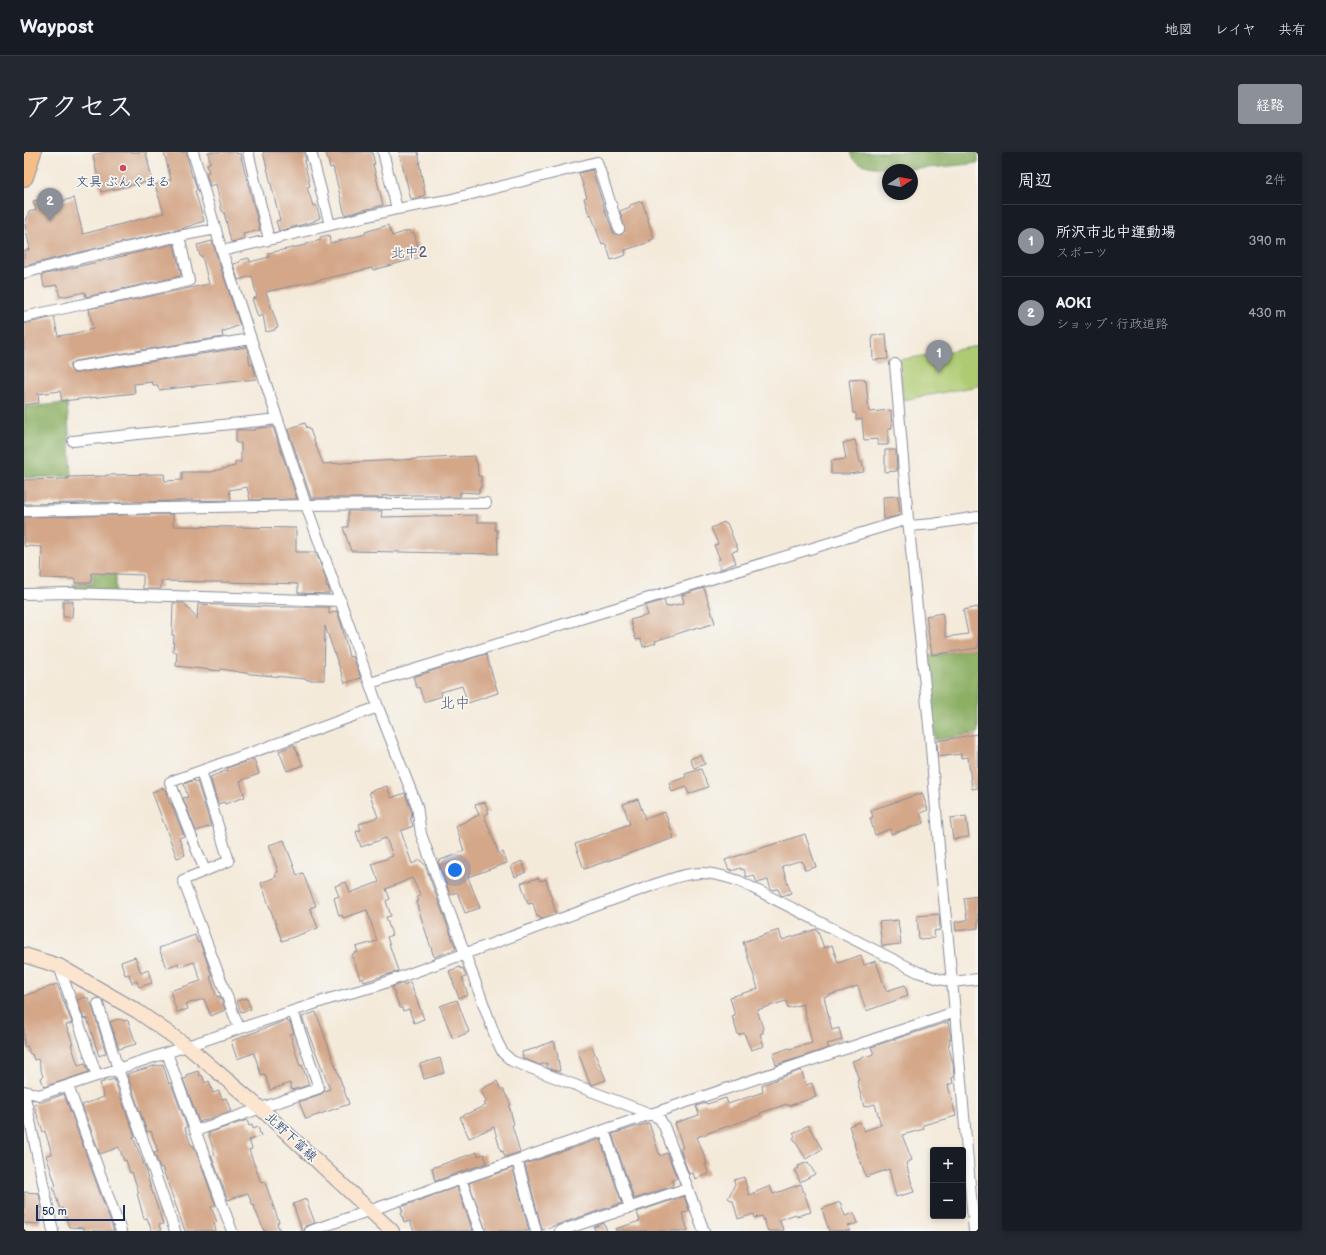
<!DOCTYPE html>
<html lang="ja">
<meta charset="utf-8">
<style>
body{margin:0;font-family:"Balsamiq Sans","Klee One",sans-serif;background:#242831;color:#f1f3f6}
.controls{position:absolute;right:12px;bottom:12px;display:grid;overflow:hidden;border-radius:4px;box-shadow:0 2px 6px #0003}
.controls button{width:36px;height:36px;display:grid;place-items:center;padding:0;border:0;border-bottom:1px solid #363941;background:#171b24;color:#f1f3f6;font:20px sans-serif}
.compass{position:absolute;left:858px;top:12px;width:36px;height:36px;border-radius:50%;background:#171b24;box-shadow:0 2px 6px #0003;rotate:79deg}
.scale{position:absolute;left:12px;bottom:10px;width:89px;box-sizing:border-box;padding-left:4px;border:2px solid #1b2f5e;border-top:0;font-size:11px;line-height:14px;white-space:nowrap;color:#1b2f5e;-webkit-text-stroke:3px #f6f6f2;paint-order:stroke}
.you{position:absolute;left:431px;top:718px;width:14px;height:14px;margin:-10px;border:3px solid #fff;border-radius:50%;background:#1a73e8;box-shadow:0 0 0 6px #1a73e833}
.badge{display:grid;place-items:center;width:26px;height:26px;border-radius:50%;background:#8c9099;color:#fff;font-size:13px;font-weight:700}
.pin{position:absolute;translate:-50% -33px;filter:drop-shadow(0 1px 2px #0008)}
.pin::after{content:'';position:absolute;top:21px;width:14px;height:12px;background:inherit;clip-path:polygon(0 0,100% 0,50% 100%)}
.list{margin:0;padding:0;list-style:none}
h2{display:flex;justify-content:space-between;align-items:center;height:52px;margin:0;padding:0 16px;font-size:17px}
h2 small{font-size:13px;font-weight:400;color:#9ea1a6}
.list li{display:grid;grid-template-columns:26px 1fr auto;gap:12px;align-items:center;box-sizing:border-box;height:72px;padding:0 16px;border-top:1px solid #363941}
.list b{display:block;font-size:15px;white-space:nowrap}
.list p{margin:0;font-size:13px;white-space:nowrap;color:#9ea1a6}
.list em{font-size:13px;font-style:normal;color:#9ea1a6}
.map{position:relative;flex:none;width:954px;height:1079px;overflow:hidden;border-radius:4px}
header{display:flex;align-items:center;gap:24px;box-sizing:border-box;height:56px;padding:0 20px;background:#171b24;border-bottom:1px solid #363941}
header strong{font-size:19px}
nav{display:flex;gap:22px;margin-inline-start:auto;font-size:14px}
.intro{display:flex;align-items:center;justify-content:space-between;box-sizing:border-box;height:96px;padding:0 24px}
h1{margin:0;font-size:28px}
.button{padding:10px 18px;border-radius:4px;background:#8c9099;color:#fff;font-size:14px;font-weight:700}
main{display:flex;gap:24px;padding:0 24px}
aside{flex:1;background:#171b24;border-radius:4px;box-shadow:0 2px 6px #0003}
.map>svg:first-child{display:block}
.green{fill:#afcb72;stroke:#657d68}
.forest{fill:#8baf64;stroke:#536f61}
.building{fill:#d4a789}
.lines{fill:none;stroke-linecap:round;stroke-linejoin:round}
.street-casing{stroke:#888c9c;stroke-width:12}
.secondary-casing{stroke:#888c9c;stroke-width:16}
.highway-casing{stroke:#888c9c;stroke-width:20}
.street{stroke:#fff;stroke-width:10}
.secondary{stroke:#fbe5cf;stroke-width:14}
.highway{stroke:#f6be87;stroke-width:18}
.poi-dot{fill:#d1495b;stroke:#f6f6f2;stroke-width:1.5}
.labels{text-anchor:middle;dominant-baseline:central;stroke-width:3.5;stroke-linejoin:round;paint-order:stroke}
.poi-label{font-size:13px;fill:#1b2f5e;stroke:#f6f6f2}
.street-label{font-size:13px;fill:#1b2f5e;stroke:#f6f6f2}
.neighbourhood-label{font-size:14px;fill:#5c596d;stroke:#f6f6f2}
.quarter-label{font-size:15px;fill:#5c596d;stroke:#f6f6f2}
</style>
<header>
<strong>Waypost</strong>
<nav><a>地図</a><a>レイヤ</a><a>共有</a></nav>
</header>
<div class="intro"><h1>アクセス</h1><a class="button">経路</a></div>
<main>
<div class="map">
<svg width="954" height="1079" viewBox="0 0 954 1079">
<rect width="100%" height="100%" fill="#f6f6f2"/>
<filter id="ink" filterUnits="userSpaceOnUse"><feTurbulence type="fractalNoise" baseFrequency=".025" numOctaves="2"/><feDisplacementMap in="SourceGraphic" scale="8" xChannelSelector="R" yChannelSelector="G"/><feConvolveMatrix kernelMatrix="1 2 1 2 8 2 1 2 1" color-interpolation-filters="sRGB"/></filter>
<filter id="wash" filterUnits="userSpaceOnUse"><feTurbulence type="fractalNoise" baseFrequency=".012" numOctaves="4" result="noise"/><feDisplacementMap in="SourceGraphic" scale="16" xChannelSelector="R" yChannelSelector="G"/><feGaussianBlur stdDeviation="0.9" result="paint"/><feColorMatrix in="noise" values="0 0 0 0 0 0 0 0 0 0 0 0 0 0 0 0 0 1.4 0 .05"/><feComposite in="paint" operator="in"/></filter>
<g filter="url(#wash)">
<rect width="100%" height="100%" fill="#f4eada"/>
<path class="green" d="M954 194V234L879 248 876 208Z"/>
<path class="forest" d="M826 0H954V11C928 14 850 24 830 8 828 6 827 3 826 0Z
M43 251 48 324 0 326V255Z
M70 397H77L76 422H92V442L49 441V432H69Z
M954 496V581L911 588 903 504Z"/>
<g id="blocks">
<path class="building" d="M82 0H122L128 29 77 40 69 3Z
M140 0H162L168 25 169 24 173 38 171 39 180 69 157 77 65 98 0 114V99L6 97 1 73 5 60 12 58 9 49 25 45 26 52 50 46 59 82 140 61 131 33 147 28Z
M184 0H212L213 2 216 1 236 78 219 82 220 87 207 90 200 60 198 59 192 32 186 34 182 21 185 20 183 12 186 11Z
M239 0H280L282 9H280L286 34 283 35 289 54 292 53 296 66 291 68V69L255 79 252 69 256 68Z
M302 0H348L351 12H349L359 53 321 63 309 15 306 16Z
M375 0H394L396 10H395L401 42 399 44 387 47Z
M568 18 583 64 590 82 597 83 601 79 596 59 606 55V53L618 49 630 87 626 88V90L601 98 602 103 587 108 582 92 578 93 567 62 565 63 560 46 563 45 555 21Z
M364 73 368 84 386 78 387 82 390 81 397 105 364 114 349 118 348 116 242 140 254 175 251 176V178L242 180 239 163 234 165 228 147 233 145 228 124 214 128 209 112 216 110V108L225 106 226 110 245 105 244 101 282 93V92L297 88 296 85 305 83 306 91 342 82 341 80Z
M188 89 216 173 198 180 199 185 51 209 46 212V216L49 221H53L223 195 226 212H229L232 227 135 238 134 233H129L128 230 110 232 111 241 38 249 36 239 14 242 15 251 0 253V172L30 165 34 184 47 182 69 177 65 157 185 132 178 104H176L173 93Z
M150 92 157 124 62 145 61 140 36 145 33 133 20 135 18 123Z
M862 182 864 207 849 208 848 183Z
M840 227V229H842L845 260 867 258 868 276 864 277V293H854V287L840 288 838 267 832 268V261H829L825 228Z
M281 271 283 276 285 275 288 283 299 312 451 304 452 310H453L454 324H457V336H455V341L436 340V345H416V343H390L358 344V346H309L308 345 304 346H287L264 277Z
M249 275 273 347 226 348 223 335 205 338 207 348 0 352V328L44 327V325L82 324V323L140 322 141 329 158 328V320H186L211 314V310H217V291H212V278H231V277L236 276Z
M831 288 836 310H838L840 320 824 322H807V309L822 307 819 291Z
M861 298H872L873 319 861 320Z
M874 344 876 363 860 367 859 345Z
M324 359H358L357 365 453 363V370H471V378H473L474 402 327 399 319 375H324Z
M149 362V374L272 376V400H292L302 427V434H304L305 438V442L274 441V432L245 431 137 429V437H119V423L68 421 67 431H51V427L17 426 18 395 0 394V365Z
M700 370 701 372 703 371 714 398 708 400 712 411 697 417 693 409 696 407 690 393 694 392 687 376Z
M680 436 691 471 675 476 674 475 631 489 632 491 619 495 617 487 612 488 606 468 624 463 621 454 640 448 642 455 660 451 658 443Z
M39 449H49L48 465H39Z
M149 451H160L173 467 174 452 246 455H305V462L313 459 318 474 325 505 329 504 337 526 321 531 301 474 300 528H283V527L227 522 197 517 196 519 152 514 153 500H149L150 483H148Z
M954 455V496L908 503 902 464 918 461 922 485 944 482 939 458Z
M462 502 474 541 444 551 438 534 417 540 418 544 400 550 395 535 393 536 389 525Z
M953 582 954 636 948 637 944 605 937 606V602L914 605 913 589Z
M270 593 279 613 263 619 255 599Z
M677 603 681 612 670 616 666 607Z
M230 607 235 622 216 629 221 645 201 652 200 650 194 652 186 625 204 618 203 616Z
M677 617 684 635 665 642 662 635 648 640 645 631 662 625 661 622Z
M170 628 171 630 173 629 187 674 172 679 159 646 164 645 160 632Z
M363 634 367 646 381 641 387 658 388 666H386L389 674 377 679 388 712 396 708 401 713 432 797 410 805 392 750 395 749 393 745 397 744 388 726 362 737 366 747 362 749 367 764 362 765 368 783 363 785 374 819 340 830 339 826 336 827 328 802 334 800 332 795 353 789 343 758 319 766 318 763 315 764 310 746 315 744 311 734 322 730 326 741 355 730 348 712 369 704 362 686 337 695 332 680 337 678 335 672 354 665 345 640Z
M139 636V637H141L146 652 147 651 160 684 155 686 161 703 153 706 128 640Z
M898 641 904 658 896 661 900 671 867 682 866 677 851 683 846 666 849 665 847 658Z
M614 647 621 667 641 660 650 686 560 717 551 692 606 672 599 652Z
M461 650 465 661 460 663 475 702 479 700 483 711 444 725 456 756 441 761 433 740 426 743 414 709 440 699 432 674 455 663 451 653Z
M942 664 945 685 929 687 926 666Z
M781 682 792 715 781 718 778 709 776 710 775 709 758 714 767 741 758 744 756 742 754 737 747 738 744 728 733 731 730 723 722 725 720 717 717 718V716L707 719V717L705 718 701 708Z
M260 688 273 723 279 721 285 737 292 754 286 756 294 776 258 789 237 731 252 725 251 721 254 720 245 693Z
M498 709 502 720 491 725 487 714Z
M514 726 516 729 522 727 532 762 516 767 515 764 513 765 509 751 504 752 497 731Z
M954 744V776L932 779 931 770 943 768 940 746Z
M915 762 916 778 910 779 911 786 895 787 893 764Z
M874 768 877 792 858 794 855 770Z
M793 777 800 796 808 793 814 811 837 803 840 813 852 809 862 839 881 833 884 844 842 859 834 834 800 845 808 878 815 876 818 888 803 892 805 896 752 913 749 902 765 896V897L788 891 779 852 764 856 762 849 733 858 739 876V881L736 882 740 894 727 898 720 881 714 883 708 864 711 863 706 845 734 837 719 790 755 778 758 788Z
M171 783 174 791 176 790 188 824 186 825 193 845 196 844 201 858 187 864 180 847 162 852 164 857 153 860 146 839 177 829 170 810 155 815 154 811 142 816 135 796Z
M111 805 117 821 124 818 128 831 115 835 113 829 108 831 105 822 101 823 97 810Z
M436 815 437 817 439 816 442 825 438 826 444 843 435 846 425 819Z
M386 830 400 867 390 871 385 857 379 859 378 856H376L368 835 379 831V833Z
M33 832 48 871 42 873 49 892H47L54 913 61 911 65 920 20 935 17 926 19 925 14 907 10 908 8 902H6L3 894 0 895V844Z
M61 845 62 846H64L69 857 82 901 75 904 63 866 60 867 53 848Z
M223 846 227 857 217 860 213 849Z
M433 848 445 880 429 887 416 854Z
M292 860 325 952 282 967 275 950 297 942 301 939 306 937 278 865Z
M94 867 95 868 98 867 99 869 103 868 104 869 112 892 95 897 86 870Z
M263 868 264 870H266L270 881 266 882 276 914 278 913 285 933 268 938 266 931 246 938 241 922 237 923 230 901 213 907 207 889Z
M924 870 927 887H925L926 892 924 893 929 911 930 925 928 926 929 931 924 933 932 964 899 973 900 977 878 983 888 1008 882 1011 890 1040 872 1045 865 1017 842 1025 837 1010H836L830 992H831L825 974 836 970 840 979 857 973 851 952 840 955 833 929 835 928 828 909 850 902 847 895Z
M530 889 533 900 536 919H533L523 916V911L515 913 499 906 498 900 513 896V895Z
M568 895 582 928 568 933 566 932 554 900Z
M416 906 420 921 400 927 396 912Z
M139 912 145 932 147 931 163 975 161 976 167 993H169L175 1007 191 1052V1054L187 1055 193 1070 190 1071 192 1079H161L138 1015 136 1016 130 1001 134 1000 127 979 123 980 103 922 133 913 134 914Z
M777 918 782 933 788 931 792 945 764 954 763 952 736 961V963L673 985 680 1003 683 1012H681L685 1022 671 1027 669 1021 665 1022 656 997 659 996 651 971 675 963 672 954 682 951 683 952 702 946 704 952 739 940 738 933Z
M174 919 176 924 178 923 181 931 185 929 189 941 195 939 198 947 202 946 207 959 175 970 159 927 163 926 162 923Z
M90 927 111 985H109L123 1020 122 1021 139 1072 135 1073 137 1079H128L123 1066 120 1067 113 1041H115L108 1020 106 1021 102 1008 100 1009 95 995 76 1002 58 953 80 945 76 931Z
M473 929 477 938 479 937 487 953 485 954 490 972 488 973 496 1000 481 1005 479 999 477 1000 470 975 445 986 436 965 462 953 460 951 463 950 456 938Z
M40 942 83 1060 90 1079H60V1076L45 1075 39 1056 36 1057 29 1035 32 1034 22 1003 28 1002 21 979 19 980 10 953Z
M223 968 225 974 228 973 229 977 234 975 237 984 225 988 228 997 225 998 237 1031 241 1030 255 1070 253 1071 256 1079H240L229 1052H228L224 1041 204 1048 187 1003 191 1002 184 981Z
M625 971 636 1004 643 1001 653 1026 648 1028 649 1034 610 1047 588 982Z
M784 973 798 997 782 1007 769 986 771 984 769 982Z
M576 987 598 1051 518 1078 501 1012Z
M453 1000 454 1004 460 1002 463 1011 411 1029 408 1016Z
M784 1010 791 1022 776 1030 771 1018 775 1016 774 1014Z
M489 1016 505 1079H462L445 1031Z
M720 1025 725 1043 746 1034 749 1042 777 1032 787 1060 773 1064 772 1062 755 1068 760 1079H744L738 1064 731 1066 730 1062 714 1067 709 1049 704 1046 711 1032 710 1028Z
M433 1035 449 1079H390L386 1069 380 1071 377 1060H379L377 1055Z
M0 1040 15 1041 17 1054 16 1072 0 1071Z
M660 1044 665 1058 664 1060 658 1061 664 1079H592L591 1077 616 1069 613 1060Z
M282 1047 291 1071 281 1074 280 1079H278L269 1052Z
M816 1050 821 1064 830 1061 834 1071 824 1074 826 1079H805L798 1057Z
M580 1071 583 1079H571L570 1075Z"/>
</g>
</g>
<g filter="url(#ink)">
<use href="#blocks" fill-opacity="0" stroke="#888c9c" stroke-width="1"/>
<g class="lines">
<g class="street-casing">
<path id="street" d="M169 0 198 99 282 353 354 555 393 654 397 682 473 889 479 901 488 909 627 962 636 967 640 974 680 1079
M224 0 245 88
M287 0 306 73
M359 0 373 57
M155 84 192 77
M198 99 373 57 424 48 573 10 595 77
M0 121 66 104 155 84 165 129 0 165
M871 212 884 367 906 583 915 695 931 860 950 1079
M52 215 227 187
M49 289 254 267
M0 359 282 353 462 351
M885 374 909 372 954 365
M0 442 45 441 317 449
M346 531 884 367
M177 619 205 709 159 728 215 876
M181 719 146 630 354 555
M35 814 73 924
M74 852 94 917 151 1079
M143 901 208 1079
M44 934 97 1079
M0 939 15 943 308 846 352 834 632 732C647 727 662 721 678 721 691 721 703 725 715 729L894 820 915 827 928 830 954 827
M0 940 29 1079
M580 978 606 1056
M171 979 295 936 269 859
M493 1008 512 1079
M437 1027 456 1079
M286 1079 627 962 931 860
M536 1079 664 1036"/>
</g>
<g class="secondary-casing">
<path id="secondary" d="M0 803 35 814 113 859 163 894 236 956 368 1079"/>
</g>
<g class="highway-casing">
<path id="highway" d="M0 25 8 0"/>
</g>
<use href="#street" class="street"/>
<use href="#secondary" class="secondary"/>
<use href="#highway" class="highway"/>
</g>
</g>
<circle class="poi-dot" cx="99" cy="16" r="4"/>
<g class="labels">
<g class="poi-label">
<text x="99" y="30">文具 ぶんぐまる</text>
</g>
<g class="street-label">
<text transform="translate(267 985) rotate(43)">北野下富線</text>
</g>
<g class="neighbourhood-label">
<text x="385" y="100">北中2</text>
</g>
<g class="quarter-label">
<text x="431" y="551">北中</text>
</g>
</g>
</svg>
<div class="controls">
<button>+</button>
<button>−</button>
</div>
<svg class="compass" viewBox="-18 -18 36 36"><path d="M0-13l5 13h-10z" fill="#e53935"/><path d="M0 13l5-13h-10z" fill="#9ea1a6"/></svg>
<div class="scale">50 m</div>
<div class="you"></div>
<div class="pin badge" style="left:915px;top:221px">1</div>
<div class="pin badge" style="left:26px;top:69px">2</div>
</div>
<aside>
<h2>周辺<small>2件</small></h2>
<ul class="list">
<li><span class="badge">1</span><div><b>所沢市北中運動場</b><p>スポーツ</p></div><em>390 m</em></li>
<li><span class="badge">2</span><div><b>AOKI</b><p>ショップ · 行政道路</p></div><em>430 m</em></li>
</ul>
</aside>
</main>
